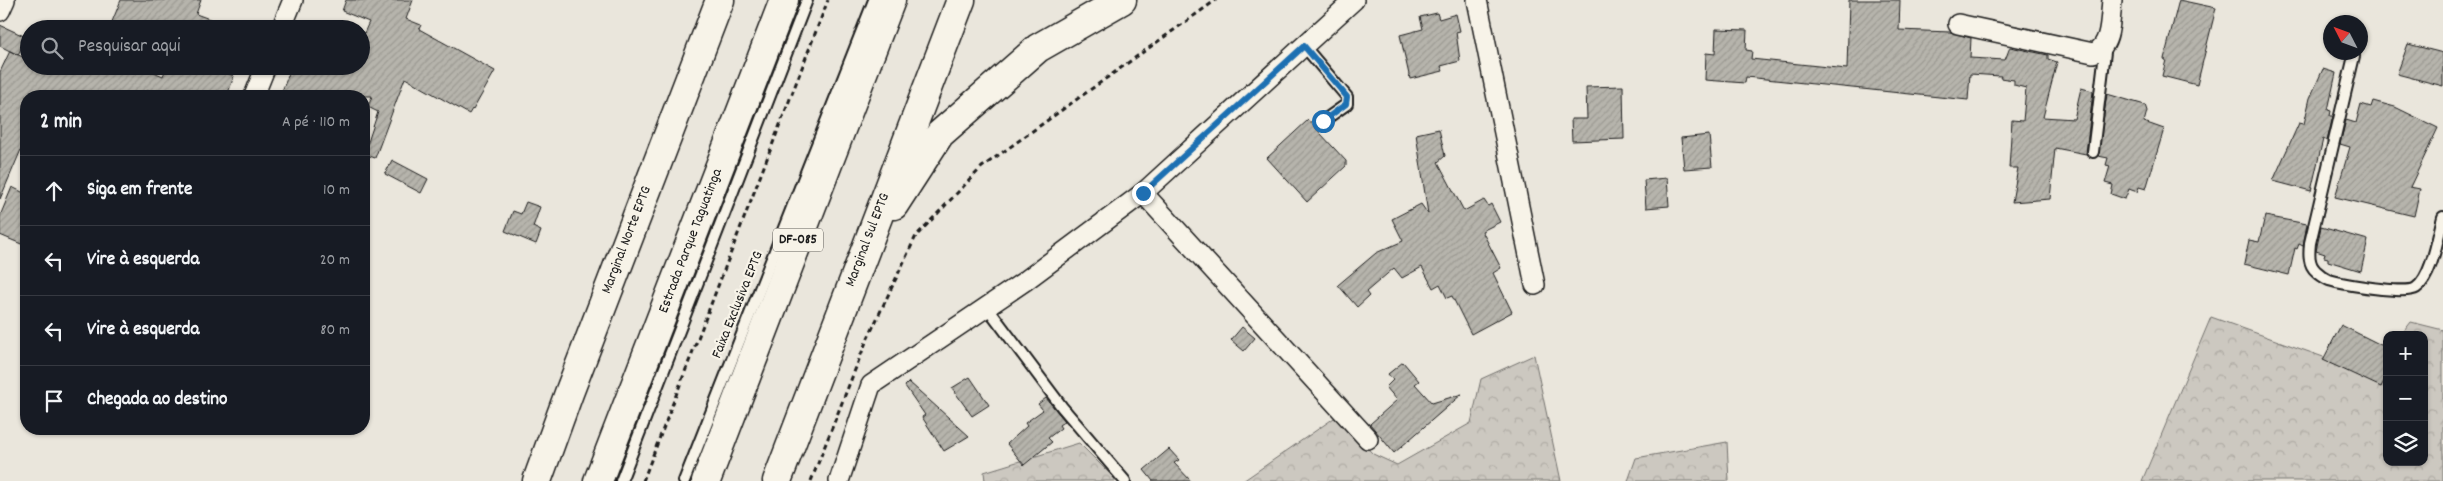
<!DOCTYPE html>
<html lang="pt">
<meta charset="utf-8">
<style>
body{margin:0;font-family:Dekko,sans-serif;background:#20242c;color:#f1f3f6}
.controls{position:absolute;right:15px;bottom:15px;display:grid;overflow:hidden;border-radius:10px;box-shadow:0 1px 4px #0004}
.controls button{width:45px;height:45px;display:grid;place-items:center;padding:0;border:0;border-bottom:1px solid #363941;background:#171b24;color:#f1f3f6;font:25px sans-serif}
.compass{position:absolute;left:2323px;top:15px;width:45px;height:45px;border-radius:50%;background:#171b24;box-shadow:0 1px 4px #0004;rotate:312deg}
.stop{position:absolute;width:15px;height:15px;margin:-11px;border:4px solid #1f6fb2;border-radius:50%;background:#fff}
.stop.end{background:#1f6fb2;border-color:#fff;box-shadow:0 1px 5px #0008}
.list{margin:0;padding:0;list-style:none}
h2{display:flex;justify-content:space-between;align-items:center;height:65px;margin:0;padding:0 20px;font-size:21px}
h2 small{font-size:16px;font-weight:400;color:#9ea1a6}
.list li{display:grid;grid-template-columns:32px 1fr auto;gap:15px;align-items:center;box-sizing:border-box;height:70px;padding:0 20px;border-top:1px solid #363941}
.list b{display:block;font-size:19px;white-space:nowrap}
.list em{font-size:16px;font-style:normal;color:#9ea1a6}
.icon{flex:none;width:28px;height:28px;fill:none;stroke:currentColor;stroke-width:2;stroke-linecap:round;stroke-linejoin:round}
.map{position:relative;flex:none;width:2443px;height:481px;overflow:hidden}
.search{position:absolute;background:#171b24;box-shadow:0 1px 4px #0004;left:20px;top:20px;width:350px;height:55px;display:flex;align-items:center;gap:12px;box-sizing:border-box;padding:0 18px;border-radius:28px;color:#9ea1a6;font-size:19px}
.panel{position:absolute;background:#171b24;box-shadow:0 1px 4px #0004;left:20px;top:90px;width:350px;height:345px;border-radius:20px}
.map>svg:first-child{display:block}
.forest{fill:url(#forest-crowns);stroke:#74726e}
.building{fill:url(#building-hatch);stroke:#1c1c1c}
.lines{fill:none;stroke-linecap:round;stroke-linejoin:round}
.service-casing{stroke:#1c1c1c;stroke-width:14}
.minor-casing{stroke:#1c1c1c;stroke-width:22}
.primary-casing{stroke:#1c1c1c;stroke-width:31}
.motorway-casing{stroke:#1c1c1c;stroke-width:31}
.path{stroke:#1c1c1c;stroke-width:3;stroke-dasharray:5 4;stroke-linecap:butt}
.service{stroke:#f7f3e8;stroke-width:10}
.minor{stroke:#f7f3e8;stroke-width:19}
.primary{stroke:#f7f3e8;stroke-width:28}
.motorway{stroke:#f7f3e8;stroke-width:28}
.route{stroke:#1f6fb2;stroke-width:6}
.labels{text-anchor:middle;dominant-baseline:central;stroke-width:4.5;stroke-linejoin:round;paint-order:stroke}
.shield{fill:#f7f3e8;stroke:#5e5c59;stroke-width:1}
.shield-label{font-size:14px;font-weight:bold;fill:#1c1c1c}
.street-label{font-size:15px;fill:#1c1c1c;stroke:#f7f3e8}
</style>
<div class="map">
<svg width="2443" height="481" viewBox="0 0 2443 481">
<defs>
<pattern id="forest-crowns" width="20" height="18" patternUnits="userSpaceOnUse" patternTransform="scale(1.25)"><rect width="20" height="18" fill="#ccc8c0"/><path d="M2 6a3 3 0 1 1 6 0M12 15a3 3 0 1 1 6 0" fill="none" stroke="#afaba4"/></pattern>
<pattern id="building-hatch" width="6" height="6" patternUnits="userSpaceOnUse" patternTransform="scale(1.25)"><rect width="6" height="6" fill="#b6b4ac"/><path d="M-1 1l2-2M0 6l6-6M5 7l2-2" fill="none" stroke="#9c9a93"/></pattern>
</defs>
<rect width="100%" height="100%" fill="#eae6dc"/>
<filter id="ink" filterUnits="userSpaceOnUse"><feTurbulence type="fractalNoise" baseFrequency=".02" numOctaves="2"/><feDisplacementMap in="SourceGraphic" scale="10" xChannelSelector="R" yChannelSelector="G"/><feConvolveMatrix kernelMatrix="1 2 1 2 8 2 1 2 1" color-interpolation-filters="sRGB"/></filter>
<g filter="url(#ink)">
<path class="forest" d="M2211 317 2371 374 2387 354V462H2424V335H2401L2411 322 2443 330V481H2142Z
M1534 355 1561 481H1243L1337 416 1373 454 1397 465 1471 423 1481 379Z
M1727 442 1729 481H1628L1636 458Z
M1079 443 1117 481H985L984 472Z"/>
<path class="building" d="M121 0H201L196 14 231 27V29H109Z
M346 0H413L406 19 421 25 419 29 495 71 473 110 472 109 469 114 405 78 375 158 364 154 378 112 368 107 372 96H280L292 66H361V40L369 22 342 11Z
M1849 0H1900L1899 30 1950 32 1971 38 1970 58 2005 60 2010 47 2048 55V59L2057 62 2043 117 2074 119 2081 88 2093 91 2086 154 2055 148 2050 199 2012 202 2018 168H2009L2012 120 2023 121 2026 88 2014 85V80L2000 78 2001 76 1970 74 1968 100 1746 77 1745 83 1705 80 1706 53 1715 54 1716 29 1747 30 1746 50 1752 51 1751 59 1847 69Z
M2179 0 2216 8 2197 85 2162 76 2166 60 2164 59Z
M1437 13 1439 19 1456 14 1460 31 1456 32 1460 61 1441 66 1443 71 1410 79 1400 35 1423 29 1420 17Z
M0 25 26 37 18 55 0 46Z
M2408 44 2443 53V86L2397 74Z
M10 51 29 60V66H140L163 76 167 66H209L234 76 227 96H166L148 90 145 96H26V138L0 199V72Z
M2323 69 2336 73 2328 110 2331 111 2330 116H2333L2327 141 2323 139 2311 191 2273 181 2299 123 2304 124 2310 98Z
M1623 86 1624 139 1572 141 1571 119H1587L1586 87Z
M2107 94 2145 105 2147 111 2144 122 2164 129 2146 189 2139 187 2137 192 2129 189 2125 199 2111 194 2113 185 2105 183 2110 166 2106 165 2108 158 2098 156Z
M2373 101 2395 107 2438 128 2410 187 2420 189 2414 216 2335 197 2350 147 2340 144 2346 120 2356 123 2361 104 2371 107Z
M1308 120 1346 161V166L1307 202 1267 158Z
M1439 129 1445 156 1438 162 1464 211 1484 200 1488 206 1491 204 1500 222 1482 231 1501 268 1493 273 1512 312 1471 334 1452 296 1447 298 1440 284 1433 288 1422 267 1402 278 1394 268 1366 292 1369 296 1357 307 1338 285 1376 253 1403 241 1392 219 1421 204 1428 214 1416 134Z
M1709 135 1712 167 1684 169 1681 138Z
M392 160 428 179 421 193 385 174Z
M1667 178 1669 206 1646 208 1644 180Z
M12 187 26 194V246L0 235V216Z
M526 202 540 207 533 227 541 231 536 244 505 231 513 211 521 214Z
M2265 216 2307 224 2303 246 2299 244 2297 249 2295 248 2289 275 2244 264 2249 240 2259 242Z
M2321 227 2368 240 2361 271 2328 261V258L2324 257 2325 254 2316 251Z
M2341 325 2387 348V375L2381 387 2323 360Z
M1242 327 1255 338 1244 351 1231 340Z
M1403 362 1419 381 1415 384 1432 403 1462 394 1394 453 1370 424 1397 400 1386 387 1393 380 1388 374Z
M970 377 989 405 972 416 952 388Z
M909 382 969 436 944 451 922 417 925 415 905 386Z
M1046 398 1065 421 1059 425 1061 428 1048 438 1052 442 1024 465 1007 444 1027 426 1025 423 1043 410 1038 404Z
M1169 449 1179 460 1174 463 1191 481H1153L1144 470Z"/>
<g class="lines">
<g class="service-casing">
<path id="service" d="M1304 46 1347 97V104L1323 121
M2354 56 2310 243C2309 253 2308 264 2316 271 2319 274 2325 278 2329 280 2342 284 2406 295 2416 288 2432 277 2438 236 2443 217
M2093 152 2106 44
M987 307 1062 407 1125 481
M621 481 807 0
M684 481 874 0"/>
</g>
<g class="minor-casing">
<path id="minor" d="M1477 0 1535 285
M0 11 5 0
M1958 24 2093 53C2112 47 2110 17 2112 0
M281 29 293 0
M254 96 266 66
M1143 193 1368 439
M839 481 871 385 1025 281 1143 193 1354 0"/>
</g>
<g class="primary-casing">
<path id="primary" d="M894 205 940 134 1038 48 1122 0
M537 481 569 393 720 0
M777 481 961 0"/>
</g>
<g class="motorway-casing">
<path id="motorway" d="M598 481 784 0
M706 481 891 0"/>
</g>
<path class="path" d="M643 481 828 0
M811 481 866 342 916 236 982 167 1216 0"/>
<use href="#service" class="service"/>
<use href="#minor" class="minor"/>
<use href="#primary" class="primary"/>
<use href="#motorway" class="motorway"/>
</g>
</g>
<g class="lines" filter="url(#ink)">
<path class="route" d="M1143 193 1304 46 1347 97 1346 104 1323 121"/>
</g>
<g class="labels">
<rect class="shield" x="773" y="228.5" width="50" height="23" rx="4"/>
<g class="shield-label">
<text x="798" y="240">DF-085</text>
</g>
<g class="street-label">
<text transform="translate(627 240) rotate(-69)">Marginal Norte EPTG</text>
<text transform="translate(868 240) rotate(-69)">Marginal Sul EPTG</text>
<text transform="translate(691 241) rotate(-69)">Estrada Parque Taguatinga</text>
<text transform="translate(738 305) rotate(-68)">Faixa Exclusiva EPTG</text>
</g>
</g>
</svg>
<div class="controls">
<button>+</button>
<button>−</button>
<button><svg class="icon" aria-label="layers" viewBox="0 0 24 24"><path d="M12 4l9 5-9 5-9-5zM3 14l9 5 9-5"/></svg></button>
</div>
<svg class="compass" viewBox="-18 -18 36 36"><path d="M0-13l5 13h-10z" fill="#e53935"/><path d="M0 13l5-13h-10z" fill="#9ea1a6"/></svg>
<div class="stop" style="left:1323px;top:121px"></div>
<div class="stop end" style="left:1143px;top:193px"></div>
<div class="search"><svg class="icon" aria-label="search" viewBox="0 0 24 24"><circle cx="10" cy="10" r="6"/><path d="M15 15l6 6"/></svg>Pesquisar aqui</div>
<section class="panel">
<h2>2 min<small>A pé · 110 m</small></h2>
<ul class="list">
<li><svg class="icon" aria-label="ahead" viewBox="0 0 24 24"><path d="M12 20V5M6 11l6-6 6 6"/></svg><div><b>Siga em frente</b></div><em>10 m</em></li>
<li><svg class="icon" aria-label="left" viewBox="0 0 24 24"><path d="M17 20v-9H6M10 6l-5 5 5 5"/></svg><div><b>Vire à esquerda</b></div><em>20 m</em></li>
<li><svg class="icon" aria-label="left" viewBox="0 0 24 24"><path d="M17 20v-9H6M10 6l-5 5 5 5"/></svg><div><b>Vire à esquerda</b></div><em>80 m</em></li>
<li><svg class="icon" aria-label="arrive" viewBox="0 0 24 24"><path d="M6 21V4h12l-3 4 3 4H6"/></svg><div><b>Chegada ao destino</b></div></li>
</ul>
</section>
</div>
